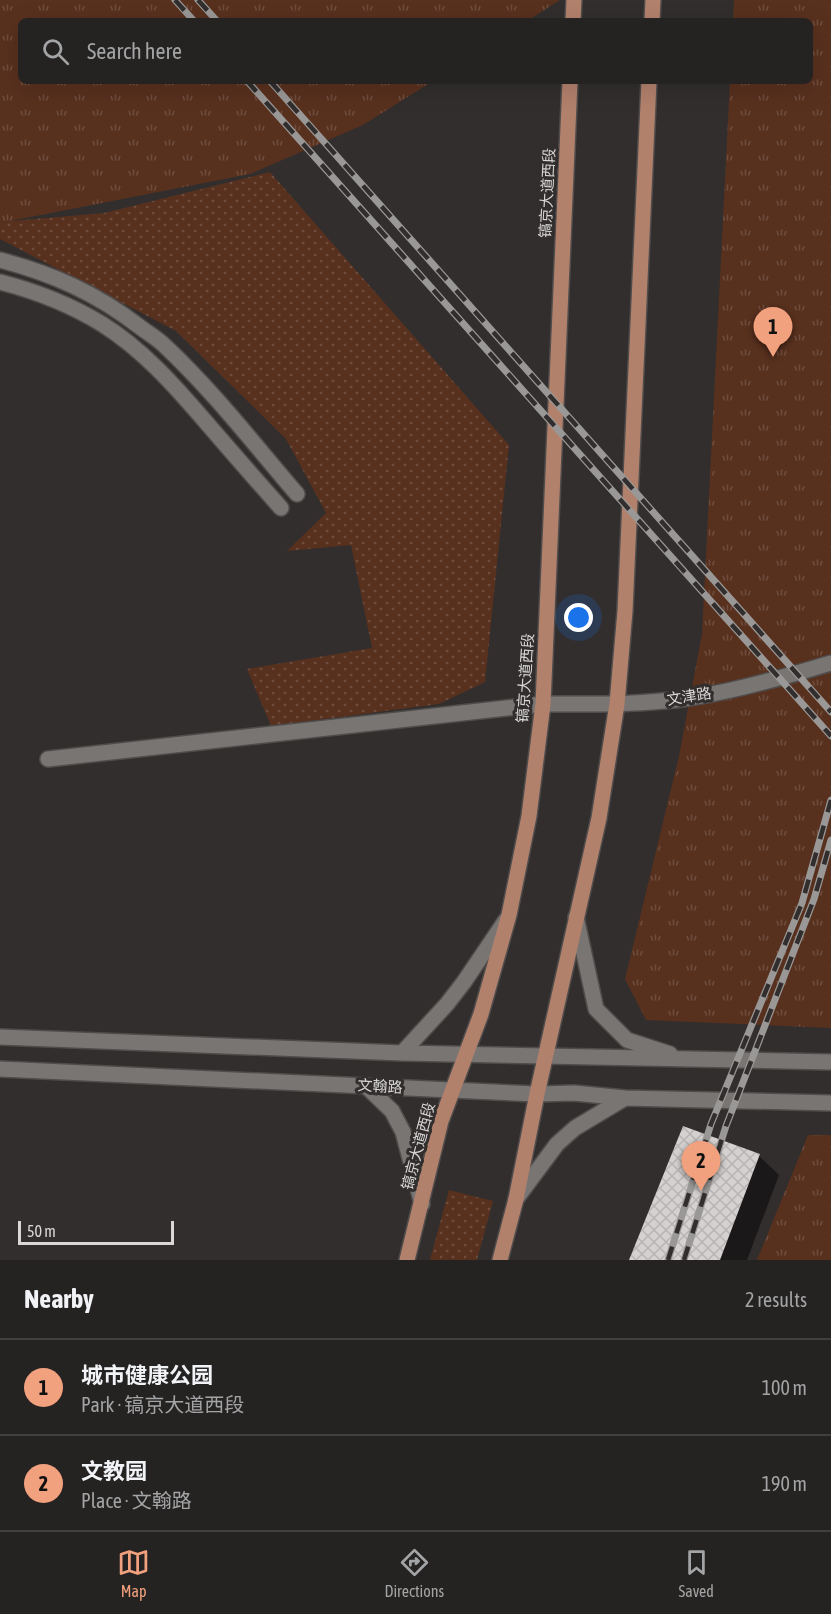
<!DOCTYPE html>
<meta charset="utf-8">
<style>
body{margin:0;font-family:"Asap Condensed","Noto Sans SC",sans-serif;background:#2d2a2a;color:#f1f3f6}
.scale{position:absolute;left:18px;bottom:15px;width:156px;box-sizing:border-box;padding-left:6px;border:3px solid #d9d8d7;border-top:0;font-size:16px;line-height:21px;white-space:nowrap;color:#d9d8d7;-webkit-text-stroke:4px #312e2d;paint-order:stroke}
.you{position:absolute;left:579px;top:618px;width:21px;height:21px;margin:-15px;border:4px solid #fff;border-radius:50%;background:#1a73e8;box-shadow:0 0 0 9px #1a73e833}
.badge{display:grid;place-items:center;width:39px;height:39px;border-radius:50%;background:#f2a17e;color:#111;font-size:20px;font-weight:700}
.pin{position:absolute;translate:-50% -50px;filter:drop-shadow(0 2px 3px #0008)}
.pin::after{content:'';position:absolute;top:32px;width:21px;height:18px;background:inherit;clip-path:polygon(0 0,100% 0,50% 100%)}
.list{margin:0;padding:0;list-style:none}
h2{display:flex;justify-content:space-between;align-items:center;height:78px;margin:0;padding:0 24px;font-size:26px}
h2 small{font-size:20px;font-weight:400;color:#a3a4a5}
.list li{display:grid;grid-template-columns:39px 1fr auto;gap:18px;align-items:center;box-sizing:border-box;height:96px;padding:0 24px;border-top:2px solid #423f40}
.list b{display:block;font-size:22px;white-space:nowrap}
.list p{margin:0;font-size:20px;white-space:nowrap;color:#a3a4a5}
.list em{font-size:20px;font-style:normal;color:#a3a4a5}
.icon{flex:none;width:33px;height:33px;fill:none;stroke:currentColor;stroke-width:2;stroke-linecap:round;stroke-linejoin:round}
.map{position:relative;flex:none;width:831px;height:1260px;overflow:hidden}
.search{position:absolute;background:#252222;box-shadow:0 6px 24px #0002;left:18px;right:18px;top:18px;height:66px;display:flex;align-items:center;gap:15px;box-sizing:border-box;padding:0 21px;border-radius:9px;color:#a3a4a5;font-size:22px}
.sheet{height:270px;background:#252222}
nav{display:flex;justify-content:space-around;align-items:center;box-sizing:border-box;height:84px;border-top:2px solid #423f40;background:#252222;font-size:16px;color:#a3a4a5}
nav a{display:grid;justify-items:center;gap:3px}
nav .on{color:#f2a17e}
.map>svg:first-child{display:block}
.grass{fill:url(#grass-dots)}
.park{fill:url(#park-tufts)}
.shadow{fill:#0007}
.building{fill:url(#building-cross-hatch)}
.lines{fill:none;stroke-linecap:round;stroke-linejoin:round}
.minor-casing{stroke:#4f4c4b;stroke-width:18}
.tertiary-casing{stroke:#4f4c4b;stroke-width:18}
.primary-casing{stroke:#4f4c4b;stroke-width:18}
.minor{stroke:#787573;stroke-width:15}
.tertiary{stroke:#787573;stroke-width:15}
.primary{stroke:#b2816c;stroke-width:15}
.rail-casing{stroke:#9a9897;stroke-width:7}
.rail{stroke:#312e2d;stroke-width:4.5;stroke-dasharray:14;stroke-linecap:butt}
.labels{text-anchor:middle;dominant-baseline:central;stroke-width:6;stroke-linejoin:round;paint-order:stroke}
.street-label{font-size:15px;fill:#d9d8d7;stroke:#312e2d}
</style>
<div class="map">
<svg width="831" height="1260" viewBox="0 0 831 1260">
<defs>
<pattern id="grass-dots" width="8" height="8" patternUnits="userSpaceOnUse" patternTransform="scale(1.5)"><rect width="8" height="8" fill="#58301e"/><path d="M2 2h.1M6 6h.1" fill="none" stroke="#6f4d3e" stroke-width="1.8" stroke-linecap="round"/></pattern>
<pattern id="park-tufts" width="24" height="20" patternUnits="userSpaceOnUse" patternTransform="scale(1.5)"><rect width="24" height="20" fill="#58301e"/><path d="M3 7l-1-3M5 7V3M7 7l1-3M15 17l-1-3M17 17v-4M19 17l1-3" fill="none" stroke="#6f4d3e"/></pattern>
<pattern id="building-cross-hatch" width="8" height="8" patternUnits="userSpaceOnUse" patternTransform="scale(1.5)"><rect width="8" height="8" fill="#d5d1d0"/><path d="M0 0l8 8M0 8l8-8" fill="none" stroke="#b7b4b3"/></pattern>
</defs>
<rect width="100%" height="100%" fill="#312e2d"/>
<path class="grass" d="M270 172 509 445 485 682 439 704 271 726 247 669 372 648 351 545 287 551 326 513 286 439 176 331 0 239V222L104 213Z
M449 1190 493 1201 477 1260H430Z"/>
<path class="park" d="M0 0H560L527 21H21V81H433L363 125 250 174 0 223Z
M734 0H831V1028L646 1020 625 979 679 756 702 634 730 81H810V21H733Z
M808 1135H831V1260H757Z"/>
<path class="shadow" d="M759 1156 779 1175 747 1260H631Z"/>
<path class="building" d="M683 1126 760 1154 720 1260H629Z"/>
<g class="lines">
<g class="minor-casing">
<path id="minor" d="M48 759 543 704"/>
</g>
<g class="tertiary-casing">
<path id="tertiary" d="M0 260C53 274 96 293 140 327 148 333 158 339 165 346 213 391 254 444 297 494
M0 282C35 291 71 305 102 324 142 349 174 385 205 421 230 450 255 479 281 508
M543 704C591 704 641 705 689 698 736 691 785 677 831 663
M576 917 596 1009 627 1040 670 1054
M0 1037 402 1053 831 1062
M402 1053 447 1004 464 982 506 920
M0 1069 537 1094 574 1093 625 1098 831 1103
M365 1085 392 1111 403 1132 422 1204
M516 1199 557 1144 575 1128 625 1098"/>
</g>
<g class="primary-casing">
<path id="primary" d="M573 21 574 0
M652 21 653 0
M407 1260 441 1121 481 1014 509 915 529 816 543 704 570 81
M500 1260 516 1199 537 1094 599 818 617 704 625 611 649 81"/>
</g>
<use href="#minor" class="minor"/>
<use href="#tertiary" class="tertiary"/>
<use href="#primary" class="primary"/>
<g class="rail-casing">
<path id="rail" d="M175 0 194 21
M198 0 217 21
M247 81 831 736
M270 81 831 712
M668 1260 711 1124 802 903 831 800
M684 1260 726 1126 814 899 831 840"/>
</g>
<use href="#rail" class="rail"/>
</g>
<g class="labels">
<g class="street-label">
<text transform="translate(547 193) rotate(-87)">镐京大道西段</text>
<text transform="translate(525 678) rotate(-86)">镐京大道西段</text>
<text transform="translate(689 696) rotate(-9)">文津路</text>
<text transform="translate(380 1086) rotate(3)">文翰路</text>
<text transform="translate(418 1146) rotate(-75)">镐京大道西段</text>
</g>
</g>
</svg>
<div class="scale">50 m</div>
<div class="you"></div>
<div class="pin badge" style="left:773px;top:357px">1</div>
<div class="pin badge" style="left:701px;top:1191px">2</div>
<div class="search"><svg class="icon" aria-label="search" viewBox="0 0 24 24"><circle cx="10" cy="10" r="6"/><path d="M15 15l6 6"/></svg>Search here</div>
</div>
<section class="sheet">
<h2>Nearby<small>2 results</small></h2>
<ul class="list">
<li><span class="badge">1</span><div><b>城市健康公园</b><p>Park · 镐京大道西段</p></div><em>100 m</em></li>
<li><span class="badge">2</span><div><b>文教园</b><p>Place · 文翰路</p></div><em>190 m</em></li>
</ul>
</section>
<nav>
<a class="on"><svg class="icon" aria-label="map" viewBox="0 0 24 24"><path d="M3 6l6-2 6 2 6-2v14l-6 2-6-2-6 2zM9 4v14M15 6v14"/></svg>Map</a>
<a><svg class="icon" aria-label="directions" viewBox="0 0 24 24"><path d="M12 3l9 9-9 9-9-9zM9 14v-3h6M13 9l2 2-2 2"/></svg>Directions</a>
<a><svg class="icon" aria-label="saved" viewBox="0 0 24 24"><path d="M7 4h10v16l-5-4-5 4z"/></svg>Saved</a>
</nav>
